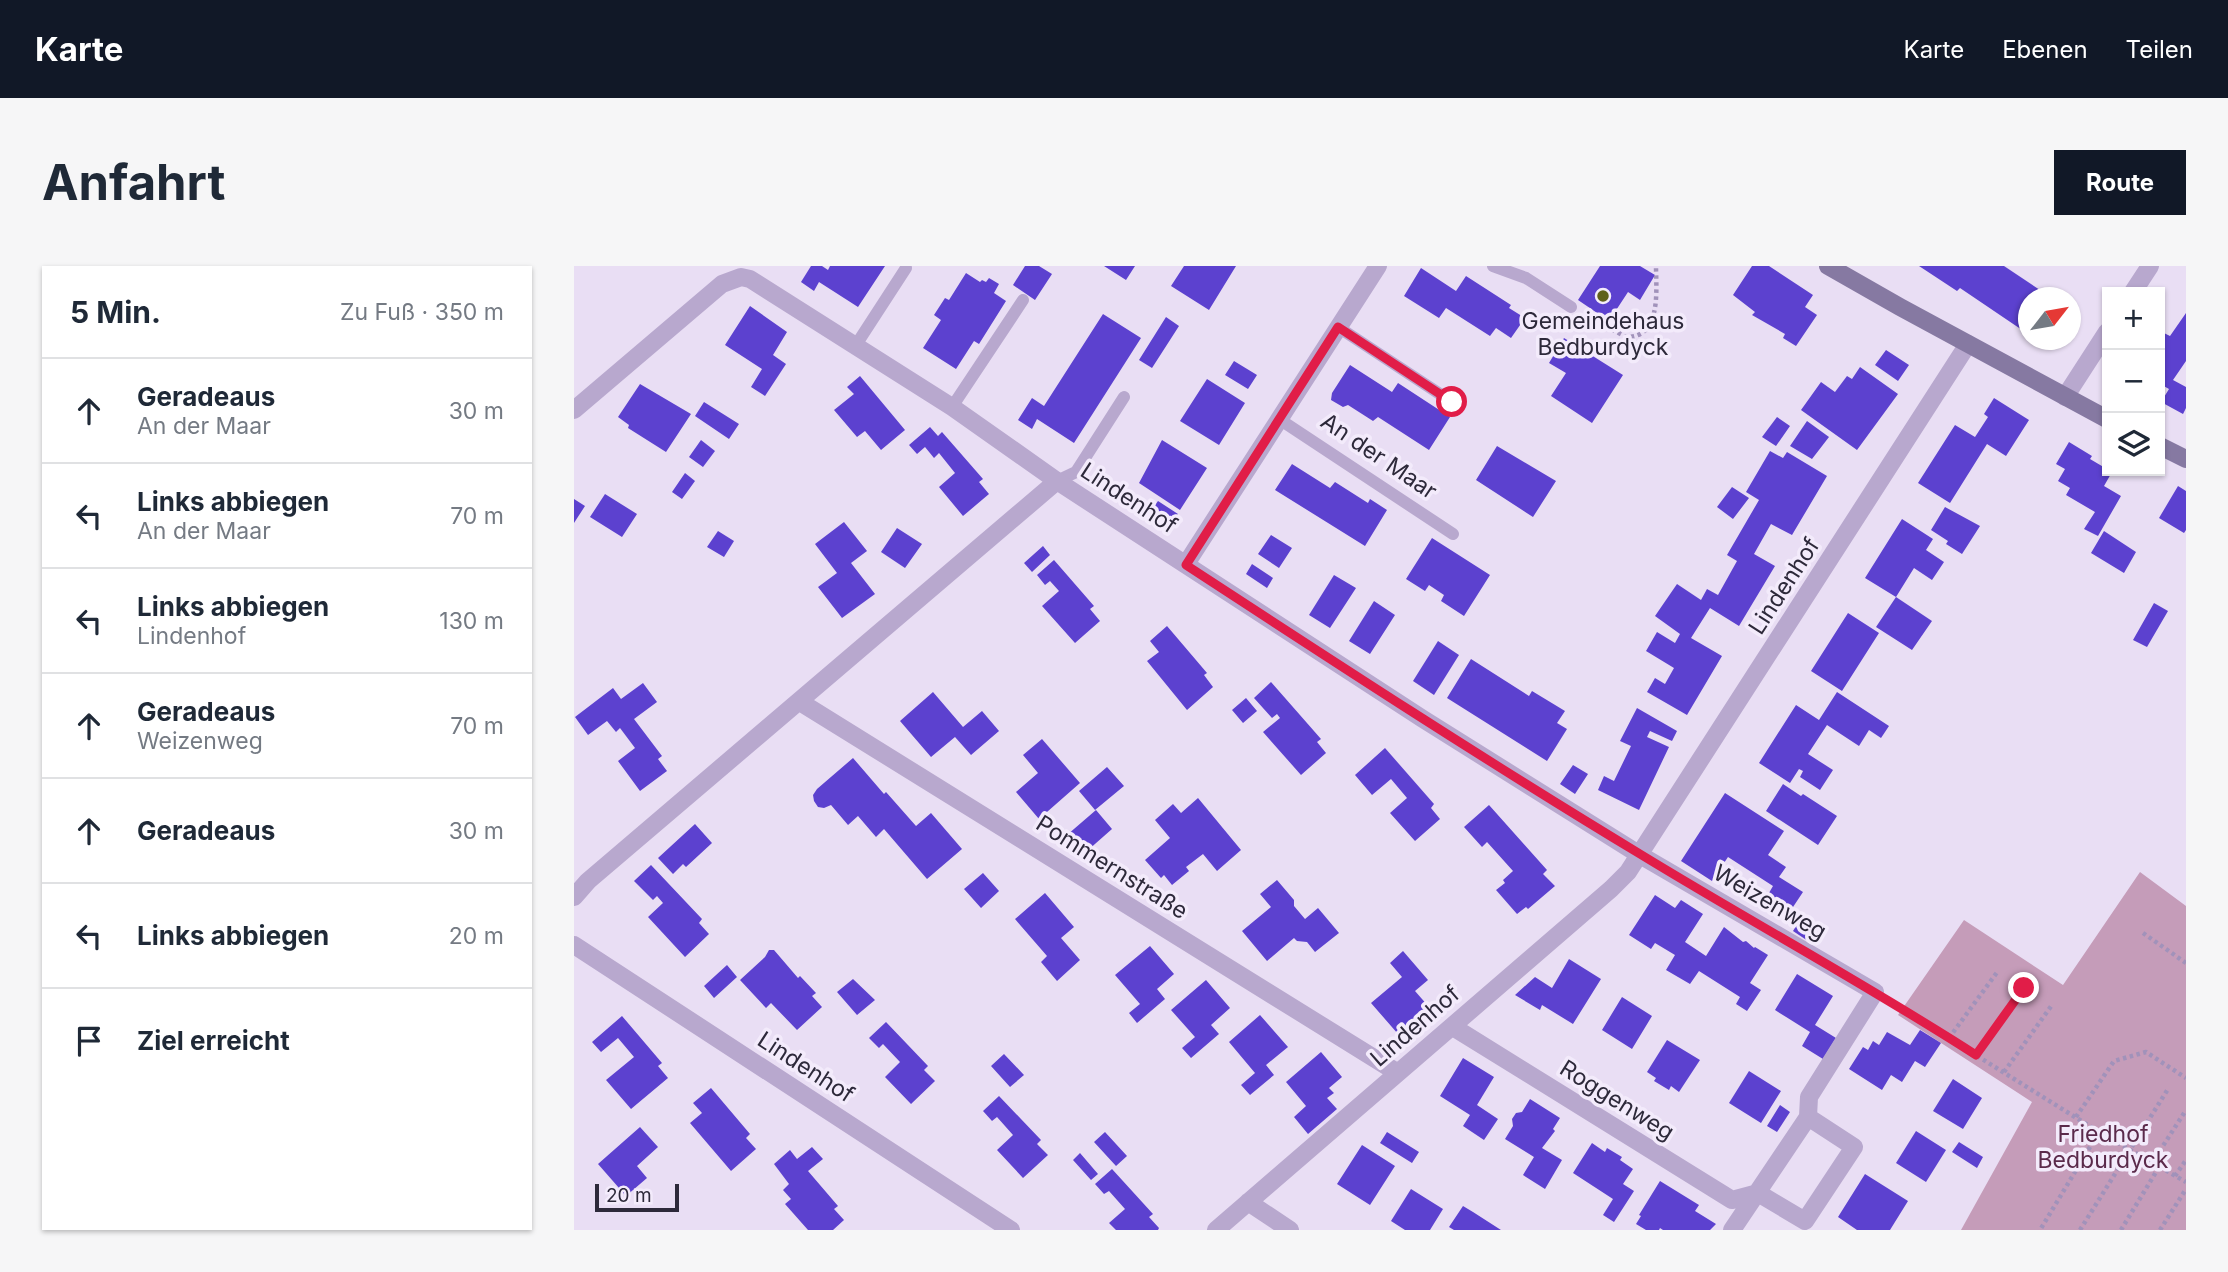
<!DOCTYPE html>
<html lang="de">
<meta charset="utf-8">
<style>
body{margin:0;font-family:Inter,sans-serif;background:#f6f6f7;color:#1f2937}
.controls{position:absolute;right:21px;top:21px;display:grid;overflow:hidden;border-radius:0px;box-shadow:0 2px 5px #0004}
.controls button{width:63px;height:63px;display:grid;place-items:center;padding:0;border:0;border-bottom:2px solid #e0e1e3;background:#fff;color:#1f2937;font:35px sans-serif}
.compass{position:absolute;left:1444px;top:21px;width:63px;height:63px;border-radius:50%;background:#fff;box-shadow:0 2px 5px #0004;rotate:59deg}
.scale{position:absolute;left:21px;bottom:18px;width:84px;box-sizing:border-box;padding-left:7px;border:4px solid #2d293a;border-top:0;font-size:19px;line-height:24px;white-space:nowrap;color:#2d293a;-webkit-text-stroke:5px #f3ebfb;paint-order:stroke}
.stop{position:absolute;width:21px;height:21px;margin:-16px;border:5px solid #e11d48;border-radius:50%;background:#fff}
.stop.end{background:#e11d48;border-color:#fff;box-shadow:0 2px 7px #0008}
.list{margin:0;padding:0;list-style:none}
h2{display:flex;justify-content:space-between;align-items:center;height:91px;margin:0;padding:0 28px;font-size:30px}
h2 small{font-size:23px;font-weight:400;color:#747a83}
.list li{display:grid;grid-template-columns:46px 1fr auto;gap:21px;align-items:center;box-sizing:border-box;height:105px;padding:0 28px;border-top:2px solid #e0e1e3}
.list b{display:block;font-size:26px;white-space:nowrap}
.list p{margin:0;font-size:23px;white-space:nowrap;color:#747a83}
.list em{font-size:23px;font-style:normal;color:#747a83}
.icon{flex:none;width:38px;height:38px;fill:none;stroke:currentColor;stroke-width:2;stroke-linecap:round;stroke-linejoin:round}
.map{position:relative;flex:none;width:1612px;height:964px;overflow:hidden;border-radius:0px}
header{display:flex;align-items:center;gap:42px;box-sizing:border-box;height:98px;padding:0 35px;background:#111827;color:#fff}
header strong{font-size:33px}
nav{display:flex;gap:38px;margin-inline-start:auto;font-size:24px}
.intro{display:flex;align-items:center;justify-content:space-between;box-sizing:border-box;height:168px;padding:0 42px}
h1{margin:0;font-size:49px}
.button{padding:18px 32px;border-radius:0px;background:#111827;color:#fff;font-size:24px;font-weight:700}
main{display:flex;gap:42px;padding:0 42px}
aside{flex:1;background:#fff;border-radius:0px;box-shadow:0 2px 5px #0004}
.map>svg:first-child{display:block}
.green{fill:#c59cb9}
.building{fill:#5c41cf}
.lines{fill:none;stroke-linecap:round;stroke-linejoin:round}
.path{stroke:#a192ba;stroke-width:4.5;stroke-dasharray:3.5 3.5;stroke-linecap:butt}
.lane{stroke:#b8a8ce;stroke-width:12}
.street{stroke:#b8a8ce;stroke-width:18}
.secondary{stroke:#8679a2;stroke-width:18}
.route{stroke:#e11d48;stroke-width:9}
.poi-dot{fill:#5f601b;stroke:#f3ebfb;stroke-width:2.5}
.labels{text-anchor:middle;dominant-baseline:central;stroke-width:7;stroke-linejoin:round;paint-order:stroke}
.poi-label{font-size:23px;fill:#2d293a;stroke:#f3ebfb}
.street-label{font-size:23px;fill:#2d293a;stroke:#f3ebfb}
.park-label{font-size:23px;fill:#5b2a4b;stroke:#f3ebfb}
</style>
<header>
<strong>Karte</strong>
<nav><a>Karte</a><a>Ebenen</a><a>Teilen</a></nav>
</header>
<div class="intro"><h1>Anfahrt</h1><a class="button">Route</a></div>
<main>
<aside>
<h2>5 Min.<small>Zu Fuß · 350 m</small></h2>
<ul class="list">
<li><svg class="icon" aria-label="ahead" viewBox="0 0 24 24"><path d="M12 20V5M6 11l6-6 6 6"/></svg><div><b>Geradeaus</b><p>An der Maar</p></div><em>30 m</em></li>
<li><svg class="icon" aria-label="left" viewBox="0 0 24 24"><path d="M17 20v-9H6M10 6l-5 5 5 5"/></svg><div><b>Links abbiegen</b><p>An der Maar</p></div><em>70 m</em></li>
<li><svg class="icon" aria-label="left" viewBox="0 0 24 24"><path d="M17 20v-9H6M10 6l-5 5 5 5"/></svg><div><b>Links abbiegen</b><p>Lindenhof</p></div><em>130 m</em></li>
<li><svg class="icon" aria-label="ahead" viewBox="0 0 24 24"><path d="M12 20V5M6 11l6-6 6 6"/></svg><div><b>Geradeaus</b><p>Weizenweg</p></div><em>70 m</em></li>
<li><svg class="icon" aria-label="ahead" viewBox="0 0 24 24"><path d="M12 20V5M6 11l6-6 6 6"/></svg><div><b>Geradeaus</b></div><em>30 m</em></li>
<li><svg class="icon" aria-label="left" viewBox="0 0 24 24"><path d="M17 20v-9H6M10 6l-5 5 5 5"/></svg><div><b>Links abbiegen</b></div><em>20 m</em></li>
<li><svg class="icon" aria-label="arrive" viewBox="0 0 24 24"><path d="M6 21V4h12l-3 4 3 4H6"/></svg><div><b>Ziel erreicht</b></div></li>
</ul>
</aside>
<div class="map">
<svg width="1612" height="964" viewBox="0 0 1612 964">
<rect width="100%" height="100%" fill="#e9def4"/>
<path class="green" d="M1566 606 1612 640V964H1387L1458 836 1324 749 1390 654 1489 719Z"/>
<path class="building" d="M237 0H248L254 4 256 0H311L284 41 245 16 240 25 227 16Z
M451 0H465L478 8 461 34 439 19Z
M530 0H561L552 14Z
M610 0H662L635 44 597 20Z
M1026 0H1066L1081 9 1066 34 1054 26 1035 55 1004 34Z
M1178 0H1195L1239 29 1231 41 1243 49 1222 80 1209 72 1211 68 1178 49 1181 46 1159 29Z
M1345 0H1430L1478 32H1454V68L1386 22 1383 25Z
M847 2 882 25 892 10 937 39 935 42 951 52 937 72 922 62 916 70 872 42 865 52 830 30Z
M392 7 406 16 408 14 412 16 415 12 425 18 420 27 432 35 405 78 400 75 382 103 349 82 367 54 360 49 371 32 375 34Z
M176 40 213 66 199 89 212 98 191 130 177 121 188 103 151 79Z
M1612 47V95L1599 114 1612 121V142L1609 148 1587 136 1595 123 1586 118V65L1596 70Z
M529 48 567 72 500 177 463 153 458 163 444 154 458 132 470 140Z
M592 51 605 60 578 102 565 94Z
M990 72 1049 109 1018 157 977 130 992 107 975 97Z
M1312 84 1335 99 1324 115 1301 99Z
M660 95 683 109 674 123 651 109Z
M776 99 818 126 824 117 876 151 855 184 804 151 799 155 774 139 769 141 757 134 758 127Z
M1286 101 1324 128 1283 184 1227 144 1247 116 1261 126 1273 110 1278 113Z
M286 110 331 164 307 184 291 165 283 171 260 144 280 128 273 121Z
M633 113 671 137 645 179 606 155Z
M66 118 117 148 92 186 54 162 55 159 44 151Z
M1420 132 1455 154 1432 190 1413 178 1376 237 1344 217 1381 159 1401 171 1414 151 1410 148Z
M130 136 165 158 155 173 121 150Z
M1203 151 1216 160 1202 180 1188 171Z
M1233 155 1255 171 1238 193 1216 180Z
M356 161 364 170 368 166 409 213 405 216 415 228 389 250 365 221 381 207 365 187 360 192 351 181 343 188 335 179Z
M127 174 141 185 129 201 115 191Z
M588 174 633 202 606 244 565 217Z
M1495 176 1518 190 1516 193 1538 206 1530 220 1547 230 1524 270 1510 263 1521 246 1492 229 1496 222 1484 215 1491 203 1482 198Z
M923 180 982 215 959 251 902 214Z
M1196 185 1209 192 1213 186 1253 210 1218 269 1197 258 1180 288 1201 300 1165 360 1136 342 1117 372 1148 390 1113 449 1073 426 1081 412 1091 418 1100 402 1072 385 1083 366 1101 377 1106 368 1081 350 1103 318 1127 334 1133 323 1144 329 1163 295 1153 289 1185 234 1172 226Z
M718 198 756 222 761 216 794 237 796 233 813 244 791 280 701 224Z
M111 207 121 215 108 233 98 226Z
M1604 220 1612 225V264L1610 267 1585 252Z
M1158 221 1175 232 1159 253 1143 241Z
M31 228 63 248 48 271 16 251Z
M0 233 11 240 0 257Z
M584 235 604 248 597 259 576 246Z
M1371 241 1406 260 1388 288 1372 278 1374 275 1357 264Z
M1328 253 1359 273 1352 284 1370 296 1358 314 1340 302 1322 331 1358 355 1338 384 1302 361 1322 331 1291 312Z
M270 256 293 285 277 297 301 328 268 352 244 321 263 307 241 278Z
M323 262 348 278 331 302 307 286Z
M144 265 160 275 150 291 133 281Z
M1530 265 1562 286 1550 307 1517 287Z
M697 269 718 282 705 302 684 288Z
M858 272 916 309 890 350 867 335 870 329 855 319 851 325 832 313Z
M469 280 476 289 458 306 450 297Z
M480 294 520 340 516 343 526 355 501 377 468 340 485 325 476 315 471 319 463 309Z
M678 298 699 312 693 322 672 308Z
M760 309 782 322 756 362 735 349Z
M800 335 821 349 796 388 775 375Z
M1580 337 1594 345 1573 381 1559 374Z
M1274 347 1305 367 1268 425 1237 405Z
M593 360 633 407 630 409 639 421 613 444 573 395 585 386 576 375Z
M864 375 885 389 860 429 839 415Z
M897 393 955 430 958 425 991 445 983 457 993 463 973 495 873 432Z
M697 416 747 473 743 476 752 487 727 509 689 466 706 452 703 448 698 452 680 432Z
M69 417 83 436 60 453 88 490 84 493 93 505 66 525 44 495 61 482 46 462 42 466 33 455 14 469 1 451 39 422 47 433Z
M359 426 389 461 408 445 425 465 397 489 381 471 357 491 326 455Z
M1263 426 1315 460 1307 472 1295 464 1285 480 1253 459 1234 488 1259 504 1246 524 1226 511 1229 505 1225 503 1216 517 1185 497 1222 439 1245 454Z
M672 432 683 445 669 457 658 444Z
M1063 442 1103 465 1098 475 1076 465 1073 471 1095 481 1065 544 1024 524 1030 510 1040 515 1057 480 1046 475Z
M468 473 506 517 465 553 442 526 464 507 449 489Z
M811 482 860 538 857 542 866 553 841 575 816 547 833 532 817 513 798 529 781 509Z
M279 492 310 528 312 526 342 560 357 547 388 583 353 613 310 563 302 571 284 550 274 559 257 539 250 542 244 541 240 535 239 529 243 523Z
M999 499 1014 508 1001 528 986 518Z
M533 501 550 520 521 544 505 525Z
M1209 518 1227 530 1229 528 1263 550 1244 579 1192 545Z
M1151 527 1210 565 1194 589 1212 601 1205 611 1229 626 1215 647 1192 632 1199 620 1154 591 1138 615 1107 595Z
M624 532 667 584 643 605 629 588 612 601 615 605 598 619 590 609 587 612 571 594 596 572 581 554 599 538 607 547Z
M915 539 973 604 969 608 981 620 954 643 952 641 943 648 922 624 931 617 929 614 939 605 913 576 908 581 890 561Z
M522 544 538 563 513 585 505 575 501 578 493 569Z
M121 558 138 577 112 601 109 598 99 608 84 592Z
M77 599 128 653 125 657 135 668 111 691 74 651 89 637 83 630 79 634 60 615Z
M409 607 425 625 407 642 390 623Z
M703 614 720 634V640L731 653 744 642 765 667 741 686 733 676 723 675 720 672 693 695 668 665 697 641 686 628Z
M471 627 500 661 487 672 506 694 483 715 467 696 473 690 441 653Z
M1081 629 1101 642 1107 634 1129 648 1111 676 1132 690 1150 661 1169 676 1172 675 1180 682 1181 681 1194 689 1176 717 1187 724 1173 745 1162 738 1166 731 1125 705 1116 718 1092 704 1101 689 1081 677 1077 683 1055 669Z
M1226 654 1247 668 1240 679 1219 665Z
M576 680 600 708 583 723 591 733 563 757 555 747 566 738 541 709Z
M195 684H200L224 712 226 710 242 727 238 730 248 741 223 764 197 737 192 742 166 714 191 691Z
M829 685 854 714 841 725 855 741 824 768 797 737 828 711 816 697Z
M995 693 1027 713 999 758 968 739 966 744 941 729 961 711 978 722Z
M153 699 163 711 140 732 130 720Z
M1223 708 1259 730 1241 759 1262 772 1249 793 1228 780 1236 766 1201 744Z
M279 713 301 734 283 749 263 726Z
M632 714 656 742 637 759 645 768 617 792 608 782 621 771 597 744Z
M1048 731 1078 750 1058 783 1028 764Z
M686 749 714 781 692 799 700 809 676 829 667 819 681 807 655 776Z
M48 750 88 797 84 800 94 812 57 843 32 814 60 791 44 772 27 786 18 776Z
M312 756 354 800 350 804 361 815 337 838 311 811 326 796 309 778 305 782 295 772Z
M1346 764 1367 777 1351 801 1341 795 1328 816 1317 809 1308 824 1275 803 1289 781 1294 784 1299 775 1305 779 1313 766 1336 779Z
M1093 774 1126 794 1105 826 1097 820 1095 824 1080 815 1082 812 1073 806Z
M747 786 768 811 755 822 760 827 753 832 763 843 734 868 720 851 732 840 712 816Z
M430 788 450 809 436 821 417 800Z
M889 792 920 811 903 839 924 853 910 874 889 860 896 849 866 830Z
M1175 805 1207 825 1187 857 1155 837Z
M1379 813 1408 832 1389 863 1359 845Z
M137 822 176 868 172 872 182 883 157 905 116 857 128 847 119 837Z
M425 830 467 874 463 878 474 889 449 912 423 884 439 869 423 851 418 855 409 845Z
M956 833 986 852 979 863 981 865 968 882 988 894 971 923 949 909 960 891 931 873 939 860 938 853 942 847 948 846Z
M1206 839 1216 846 1203 866 1193 860Z
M66 861 84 881 63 900 73 912 52 930 24 898Z
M1342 865 1372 884 1352 916 1322 897Z
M531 866 553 890 542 900 520 876Z
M813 866 845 886 838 897 806 877Z
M1385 876 1409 891 1403 902 1378 886Z
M1018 877 1031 886 1033 882 1048 891 1046 894 1059 903 1049 918 1060 925 1040 956 1029 949 1039 933 999 907Z
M788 879 821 900 796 939 763 918Z
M238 881 249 893 234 905 264 940 260 943 270 954 259 964H234L211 938 217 933 209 924 215 918 200 898 216 884 223 893Z
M506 887 524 908 517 914 499 894Z
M538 903 579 948 575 951 585 962 584 964H542L535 957 551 943 535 925 530 928 521 918Z
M1291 908 1334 935 1316 964H1283L1264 951Z
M1086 915 1125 939 1121 945 1142 958 1136 964H1089L1086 962 1085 964H1072L1062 958 1067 950 1065 949Z
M837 923 869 943 856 964H831L817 955Z
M889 940 899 946 927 964H880L875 961Z"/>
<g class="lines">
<path class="path" d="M1013 50 1052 71C1088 72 1082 23 1082 0
M1569 667 1612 697
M1320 738 1525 866 1466 964
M1375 772 1424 705
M1402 789 1450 722
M1430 806 1478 739
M1502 851 1540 795 1572 786 1612 812
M1525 866 1612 916
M1578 897 1612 844
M1601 910 1612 894
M1506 964 1594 823
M1547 964 1585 901
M1586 964 1612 923"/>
<path class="lane" d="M919 0 952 12 997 41
M764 61 878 136
M282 79 332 2
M378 141 449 34
M705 153 879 268
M483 215 502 206 550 131"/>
<path class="street" d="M1559 26 1576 0
M1491 131 1533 66
M0 144 148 18 167 11 176 13 378 141 483 215 849 453 1066 589 1301 726 1235 831 1234 851 1158 964
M612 298 804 0
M226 436 824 807
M0 631 14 615 483 215
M0 679 437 964
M879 761 1158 934 1184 927 1231 955 1280 881 1234 851
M674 936 716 964
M642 964 1037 623 1054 606 1394 78"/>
<path class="secondary" d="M1254 0 1326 41 1533 153
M1586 180 1612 193"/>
</g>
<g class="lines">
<path class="route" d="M878 136 764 61 612 299C762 397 912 495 1066 588 1177 656 1292 718 1402 789L1450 722"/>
</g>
<circle class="poi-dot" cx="1029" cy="30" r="7"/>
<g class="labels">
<g class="poi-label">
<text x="1029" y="55">Gemeindehaus<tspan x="1029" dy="26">Bedburdyck</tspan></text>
</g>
<g class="street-label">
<text transform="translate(805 190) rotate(34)">An der Maar</text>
<text transform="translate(555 232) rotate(33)">Lindenhof</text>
<text transform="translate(1210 320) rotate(-57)">Lindenhof</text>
<text transform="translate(538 601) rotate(32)">Pommernstraße</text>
<text transform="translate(1196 636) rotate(30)">Weizenweg</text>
<text transform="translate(841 760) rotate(-41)">Lindenhof</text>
<text transform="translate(232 801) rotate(33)">Lindenhof</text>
<text transform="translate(1043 834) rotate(32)">Roggenweg</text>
</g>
<g class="park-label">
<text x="1529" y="868">Friedhof<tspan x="1529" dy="26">Bedburdyck</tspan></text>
</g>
</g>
</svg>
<div class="controls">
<button>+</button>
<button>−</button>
<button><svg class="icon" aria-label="layers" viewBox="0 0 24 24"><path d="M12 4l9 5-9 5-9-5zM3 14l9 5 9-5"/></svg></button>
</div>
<svg class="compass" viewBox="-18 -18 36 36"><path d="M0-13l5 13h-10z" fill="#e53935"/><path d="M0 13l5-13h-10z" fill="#747a83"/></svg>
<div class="scale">20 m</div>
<div class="stop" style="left:878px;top:136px"></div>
<div class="stop end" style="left:1450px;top:722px"></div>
</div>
</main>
